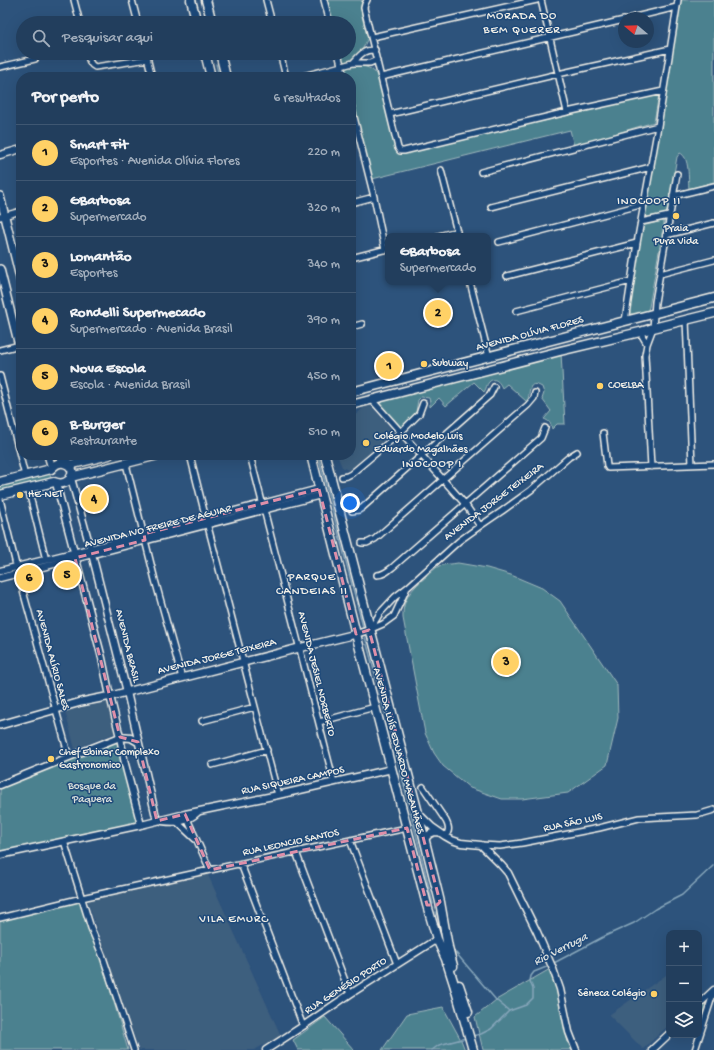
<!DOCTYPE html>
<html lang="pt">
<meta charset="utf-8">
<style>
body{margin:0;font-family:"Gochi Hand",sans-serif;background:#2a4563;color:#f1f3f6}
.controls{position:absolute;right:12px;bottom:12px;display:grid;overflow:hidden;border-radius:8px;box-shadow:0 4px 16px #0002}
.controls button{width:36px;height:36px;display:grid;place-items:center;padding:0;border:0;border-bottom:1px solid #3f5772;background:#223e5d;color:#f1f3f6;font:20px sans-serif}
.compass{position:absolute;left:618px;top:12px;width:36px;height:36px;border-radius:50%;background:#223e5d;box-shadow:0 4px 16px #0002;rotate:289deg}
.you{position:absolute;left:350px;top:503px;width:14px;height:14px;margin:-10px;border:3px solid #fff;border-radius:50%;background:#1a73e8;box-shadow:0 0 0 6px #1a73e833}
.badge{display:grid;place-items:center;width:26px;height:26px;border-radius:50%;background:#ffd166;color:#111;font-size:13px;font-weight:700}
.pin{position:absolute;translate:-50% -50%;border:2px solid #fff;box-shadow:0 1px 4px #0006}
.popup{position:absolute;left:385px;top:233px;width:106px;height:52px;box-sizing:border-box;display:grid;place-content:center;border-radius:8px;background:#223e5d;filter:drop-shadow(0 1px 3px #0005);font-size:13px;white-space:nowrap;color:#a2aebc}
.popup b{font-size:15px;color:#f1f3f6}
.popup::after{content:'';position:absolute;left:50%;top:100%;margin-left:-8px;border:8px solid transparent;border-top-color:#223e5d}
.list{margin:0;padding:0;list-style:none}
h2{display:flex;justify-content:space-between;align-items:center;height:52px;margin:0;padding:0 16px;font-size:17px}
h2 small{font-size:13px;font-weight:400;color:#a2aebc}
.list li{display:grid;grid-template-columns:26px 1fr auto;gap:12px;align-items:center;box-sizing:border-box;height:56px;padding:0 16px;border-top:1px solid #3f5772}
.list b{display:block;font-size:15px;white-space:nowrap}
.list p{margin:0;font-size:13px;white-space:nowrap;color:#a2aebc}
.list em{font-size:13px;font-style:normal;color:#a2aebc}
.icon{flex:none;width:22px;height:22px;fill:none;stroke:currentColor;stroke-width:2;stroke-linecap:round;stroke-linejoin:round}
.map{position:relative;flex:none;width:714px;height:1050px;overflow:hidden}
.search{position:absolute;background:#223e5d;box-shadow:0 4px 16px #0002;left:16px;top:16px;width:340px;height:44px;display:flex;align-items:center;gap:10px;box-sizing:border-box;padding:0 14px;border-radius:22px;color:#a2aebc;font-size:15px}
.panel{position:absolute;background:#223e5d;box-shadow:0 4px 16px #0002;left:16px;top:72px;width:340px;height:388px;border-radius:16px}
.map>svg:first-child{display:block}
.built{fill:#3e5e7e}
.green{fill:#4c818f;stroke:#a0b9bc}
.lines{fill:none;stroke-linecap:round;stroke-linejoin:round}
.stream{stroke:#88a7bb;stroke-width:1.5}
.minor-casing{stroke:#f4f1e8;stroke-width:8}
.tertiary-casing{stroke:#f4f1e8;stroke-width:9}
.secondary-casing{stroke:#f4f1e8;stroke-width:10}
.primary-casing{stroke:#f4f1e8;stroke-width:11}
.minor{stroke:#1f4a7a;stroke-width:5}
.tertiary{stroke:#1f4a7a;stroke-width:6}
.secondary{stroke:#1f4a7a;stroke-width:7}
.primary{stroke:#1f4a7a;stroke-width:8}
.marked{fill:none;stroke:#de8fa9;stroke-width:3;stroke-dasharray:8 5;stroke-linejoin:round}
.poi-dot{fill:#ffd166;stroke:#1f4a7a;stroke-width:1.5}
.labels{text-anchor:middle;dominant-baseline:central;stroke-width:3;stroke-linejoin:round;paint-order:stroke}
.poi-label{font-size:11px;fill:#f4f1e8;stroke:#1f4a7a;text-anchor:start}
.street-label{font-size:11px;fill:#f4f1e8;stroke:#1f4a7a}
.park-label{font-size:11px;fill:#dbe0db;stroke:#1f4a7a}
.neighbourhood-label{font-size:12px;letter-spacing:1px;fill:#f4f1e8;stroke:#1f4a7a}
.water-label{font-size:12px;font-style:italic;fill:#d9dedd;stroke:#1f4a7a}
</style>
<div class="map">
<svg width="714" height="1050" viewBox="0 0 714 1050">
<rect width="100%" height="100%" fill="#2d537c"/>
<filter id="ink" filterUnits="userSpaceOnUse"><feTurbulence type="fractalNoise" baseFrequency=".025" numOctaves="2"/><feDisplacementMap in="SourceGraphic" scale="8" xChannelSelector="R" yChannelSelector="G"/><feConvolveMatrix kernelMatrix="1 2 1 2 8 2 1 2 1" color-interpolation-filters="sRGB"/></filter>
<g filter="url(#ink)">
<path class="built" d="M371 406 393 431 350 471 342 467 337 455H351V415L357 414 363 408Z
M107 702 115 733 75 749 65 711Z
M205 871 208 875 281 1036 254 1050H139L86 897Z
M669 973V1025L643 1049 609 1015Z"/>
<path class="green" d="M325 0H362C359 13 365 26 368 38 360 55 359 57 342 63L339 53H349V23H331Z
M681 0H714V182L689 189C688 179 690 157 680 153L677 157 667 212 663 215 646 217 645 213 658 140Z
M358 65C370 68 374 68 379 80L394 144C396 151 399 153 406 153L659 94 654 122 574 146 570 130 372 179 351 100V77H345L343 69Z
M662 221 664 222V223L649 307 647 312 634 315 630 313 629 308 642 226Z
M561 353 565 424H557L552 429C551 423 549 421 544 419L551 411 542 399 544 393 542 387C526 378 531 395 527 402L507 384 502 388C500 383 495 376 489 382 486 385 487 388 484 392L474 382 446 406 439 398 430 407V402L429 398 421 397 418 400 416 412 400 428 377 403V401Z
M51 469 50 476 54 482 0 496V482Z
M458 563 487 568 511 575 542 588 560 601 617 685 618 718 607 765 568 793 522 799H502L470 788 443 766 434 753 425 733 403 618C402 598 413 588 427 576 430 573 435 568 439 566 445 564 452 564 458 563Z
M118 741 141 822 0 853V788Z
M83 897 128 1050H0V917Z
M550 969 556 987 568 1043 572 1050H483L475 1017 496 1000Z
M707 999 699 1027V1006Z
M443 1007 461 1040 465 1050H382L407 1014Z
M325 1017 354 1050H298L293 1040Z"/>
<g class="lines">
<path class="stream" d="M216 64 219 77
M318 455 363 627
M76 471 138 455
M365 637 399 764 433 904
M436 912 439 922
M456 953 496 1000 508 1010
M552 964 605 936 634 923 655 909 682 895 714 865
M472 1036 481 1034 491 1029 509 1011 526 1005 533 998V989L530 981 531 976 534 972 549 966
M432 1050 439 1045 466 1038"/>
<g class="minor-casing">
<path id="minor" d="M74 0 80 23
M132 0 138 23
M266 0 272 23
M324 0 330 23
M367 0 365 4 364 8 398 148 400 151H404L567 112 663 91
M541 0 567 112
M631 18 677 7
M372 37 537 0
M87 53C89 59 89 64 95 67L148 59
M146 53 152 77
M280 53 286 77
M338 53 344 77
M353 63C360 55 364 49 375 50
M0 67 35 59
M299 77 353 63H370L377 60
M381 77 624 20
M351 105 374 197 385 250
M390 114 558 74 670 49
M441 170 458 236
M481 172 658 126
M673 196 714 186
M351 203 374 197
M491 207 651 167
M0 217 21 211
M641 222 669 216
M666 235 714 223
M438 236 457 231
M499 242 644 204
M351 258 387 249
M660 274 714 260
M507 276 637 243
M470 282 489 357
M516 311 631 281
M686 320 692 465
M625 321 637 243 658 126 678 0
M351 327 362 324
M640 332 647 344
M0 350 20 345
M0 376 25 476
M372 400 465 504 480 526
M603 433 607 466 608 468 714 464
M190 455 206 519 278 795
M250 455 334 782
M126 464 155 580 182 678
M651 467 645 355 647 344 653 328 655 302 677 174
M342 477 347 476 351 474 401 432 419 414 423 403
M28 488 46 560
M0 499 18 573 69 757
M352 511 359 510 362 508 490 395 494 387
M362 543H367L375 539 528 405 534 398 535 393
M377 575C384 575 389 570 394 566L541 438 545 428
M371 628 380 613 395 597 408 587 459 541 480 526 502 511 531 490 569 457 577 452
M369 630 383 624 394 616 406 590
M202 721 255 707
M319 722 375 707
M212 765 267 750
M423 787 446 821C449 827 450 831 445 836
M186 816 210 870 407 828
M176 819 177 822 195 839
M350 840 397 964
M64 841 91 928 103 957 134 1050
M481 845 500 846 522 843 599 828 639 818 697 815 714 810
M296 852 350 994
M241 864 303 1026
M0 918 86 897 210 870
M695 1050 714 991"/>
</g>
<g class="tertiary-casing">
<path id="tertiary" d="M0 155 21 149
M71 478 92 554 127 692 157 821
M56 483 102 658 110 696 120 737 125 764 141 825
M0 571 105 545 319 489
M0 578 321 495
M356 634 369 630
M0 785 69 757 120 737 131 738 138 742
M419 814 432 827 445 836 452 840 461 843 481 845 501 865 508 873 537 932 553 969 560 989 569 1032 576 1050
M162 821C177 823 187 822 198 812
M424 841C428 834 431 832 439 832
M0 855 141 825 185 814 278 795 392 769
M699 1004 714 990
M266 1050 303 1026 350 994 437 939
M652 1050 669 1034"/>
</g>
<g class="secondary-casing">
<path id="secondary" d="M0 196 21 282
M0 269 21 354
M48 455 52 468
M66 455 68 464
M0 725 81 702 111 696 299 648 356 634"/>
</g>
<g class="primary-casing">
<path id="primary" d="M191 0 197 23
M206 0 212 23
M205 53 211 77
M220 53 226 77
M351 392 714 298
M351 405 560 351 640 332 653 328 714 313
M311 455 356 634 427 905 437 939 446 959 454 984 473 1050
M325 455 418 813 440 902 448 947 453 966
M69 465 109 455
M71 477 158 455
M0 482 51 469C55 465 58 462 64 463 80 467 71 489 54 482L0 495
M459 985 468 1012"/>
</g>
<use href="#minor" class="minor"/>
<use href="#tertiary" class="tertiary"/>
<use href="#secondary" class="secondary"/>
<use href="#primary" class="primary"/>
</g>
</g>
<path class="marked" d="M319 489 356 634 369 630 372 641 440 902 437 905H427L407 828 210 870 185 814 157 821 138 742 120 737 75 558 145 540 144 534Z"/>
<g class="poi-dot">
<circle cx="676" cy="216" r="4"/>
<circle cx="424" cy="364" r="4"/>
<circle cx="600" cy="386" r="4"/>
<circle cx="366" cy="443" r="4"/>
<circle cx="20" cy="495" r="4"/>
<circle cx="51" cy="759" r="4"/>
<circle cx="654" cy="994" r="4"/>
</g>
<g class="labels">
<g class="poi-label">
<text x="676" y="229" text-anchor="middle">Praia<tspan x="676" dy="13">Pura Vida</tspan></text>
<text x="432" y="364">Subway</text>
<text x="608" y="386">COELBA</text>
<text x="374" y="437">Colégio Modelo Luis<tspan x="374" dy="13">Eduardo Magalhães</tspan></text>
<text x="28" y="495">HE-NET</text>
<text x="59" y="753">Chef Ebiner Complexo<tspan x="59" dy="13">Gastronomico</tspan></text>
<text x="646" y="994" text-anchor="end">Sêneca Colégio</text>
</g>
<g class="street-label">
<text transform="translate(530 334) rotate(-15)">AVENIDA OLÍVIA FLORES</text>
<text transform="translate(494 502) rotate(-37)">AVENIDA JORGE TEIXEIRA</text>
<text transform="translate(158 527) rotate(-14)">AVENIDA IVO FREIRE DE AGUIAR</text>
<text transform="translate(127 646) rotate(76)">AVENIDA BRASIL</text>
<text transform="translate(217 657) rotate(-14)">AVENIDA JORGE TEIXEIRA</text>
<text transform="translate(52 660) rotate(75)">AVENIDA ALÍRIO SALES</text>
<text transform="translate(316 674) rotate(76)">AVENIDA JESIEL NORBERTO</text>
<text transform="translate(398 751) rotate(75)">AVENIDA LUÍS EDUARDO MAGALHÃES</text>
<text transform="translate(293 781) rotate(-12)">RUA SIQUEIRA CAMPOS</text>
<text transform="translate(573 823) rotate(-12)">RUA SÃO LUIS</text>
<text transform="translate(291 843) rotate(-12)">RUA LEONCIO SANTOS</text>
<text transform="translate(346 986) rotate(-33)">RUA GENÉSIO PORTO</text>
</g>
<g class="park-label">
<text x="92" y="787">Bosque da<tspan x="92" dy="13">Paquera</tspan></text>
</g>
<g class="neighbourhood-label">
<text x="522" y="17">MORADA DO<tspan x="522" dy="14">BEM QUERER</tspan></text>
<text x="649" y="202">INOCOOP II</text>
<text x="432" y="465">INOCOOP I</text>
<text x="312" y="578">PARQUE<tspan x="312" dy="14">CANDEIAS II</tspan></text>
<text x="234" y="920">VILA EMURC</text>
</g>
<g class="water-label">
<text transform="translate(561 950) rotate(-27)">Rio Verruga</text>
</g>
</g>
</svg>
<div class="controls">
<button>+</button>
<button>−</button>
<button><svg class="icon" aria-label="layers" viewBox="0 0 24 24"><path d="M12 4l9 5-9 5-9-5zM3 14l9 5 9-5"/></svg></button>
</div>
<svg class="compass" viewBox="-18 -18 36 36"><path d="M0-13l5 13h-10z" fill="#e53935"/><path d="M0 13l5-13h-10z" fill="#a2aebc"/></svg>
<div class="you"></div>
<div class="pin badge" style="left:389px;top:366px">1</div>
<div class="pin badge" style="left:438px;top:313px">2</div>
<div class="popup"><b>GBarbosa</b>Supermercado</div>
<div class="pin badge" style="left:506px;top:662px">3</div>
<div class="pin badge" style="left:94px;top:499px">4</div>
<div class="pin badge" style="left:67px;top:575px">5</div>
<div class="pin badge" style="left:29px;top:578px">6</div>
<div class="search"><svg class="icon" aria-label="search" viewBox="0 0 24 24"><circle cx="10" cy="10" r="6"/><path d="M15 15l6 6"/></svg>Pesquisar aqui</div>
<section class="panel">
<h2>Por perto<small>6 resultados</small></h2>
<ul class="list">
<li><span class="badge">1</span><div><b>Smart Fit</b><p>Esportes · Avenida Olívia Flores</p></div><em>220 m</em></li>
<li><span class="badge">2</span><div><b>GBarbosa</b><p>Supermercado</p></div><em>320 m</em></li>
<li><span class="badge">3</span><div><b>Lomantão</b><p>Esportes</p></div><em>340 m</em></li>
<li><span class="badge">4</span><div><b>Rondelli Supermecado</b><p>Supermercado · Avenida Brasil</p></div><em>390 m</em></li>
<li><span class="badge">5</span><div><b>Nova Escola</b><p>Escola · Avenida Brasil</p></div><em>450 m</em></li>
<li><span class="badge">6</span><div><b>B-Burger</b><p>Restaurante</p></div><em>510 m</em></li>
</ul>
</section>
</div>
